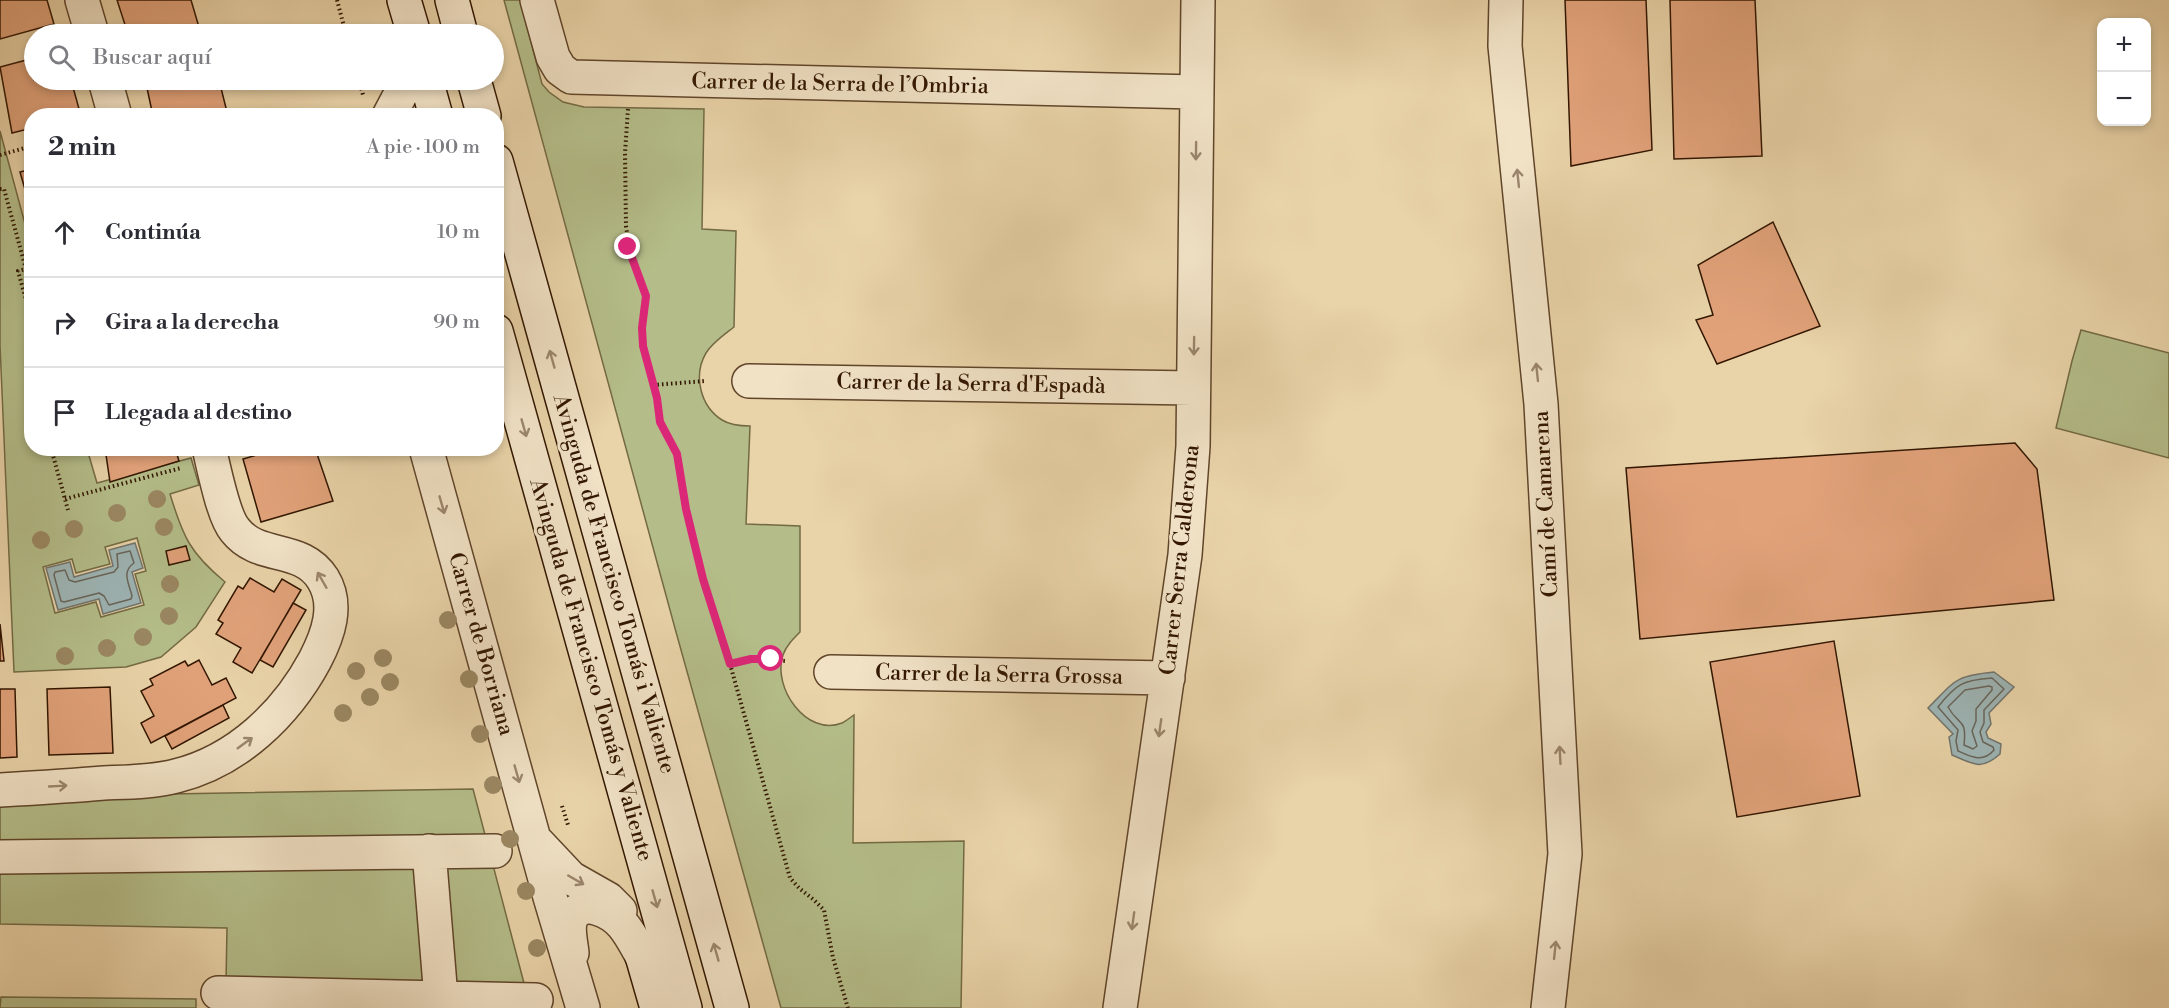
<!DOCTYPE html>
<html lang="es">
<meta charset="utf-8">
<style>
body{margin:0;font-family:"Libre Bodoni",serif;background:#f7f7f7;color:#2b2b33}
.controls{position:absolute;right:18px;top:18px;display:grid;overflow:hidden;border-radius:12px;box-shadow:0 3px 9px #0003}
.controls button{width:54px;height:54px;display:grid;place-items:center;padding:0;border:0;border-bottom:2px solid #e1e1e2;background:#fff;color:#2b2b33;font:30px sans-serif}
.stop{position:absolute;width:18px;height:18px;margin:-14px;border:4px solid #db2777;border-radius:50%;background:#fff}
.stop.end{background:#db2777;border-color:#fff;box-shadow:0 2px 6px #0008}
.list{margin:0;padding:0;list-style:none}
h2{display:flex;justify-content:space-between;align-items:center;height:78px;margin:0;padding:0 24px;font-size:26px}
h2 small{font-size:20px;font-weight:400;color:#7c7c81}
.list li{display:grid;grid-template-columns:39px 1fr auto;gap:18px;align-items:center;box-sizing:border-box;height:90px;padding:0 24px;border-top:2px solid #e1e1e2}
.list b{display:block;font-size:22px;white-space:nowrap}
.list em{font-size:20px;font-style:normal;color:#7c7c81}
.icon{flex:none;width:33px;height:33px;fill:none;stroke:currentColor;stroke-width:2;stroke-linecap:round;stroke-linejoin:round}
.map{position:relative;flex:none;width:2169px;height:1008px;overflow:hidden}
.search{position:absolute;background:#fff;box-shadow:0 3px 9px #0003;left:24px;top:24px;width:480px;height:66px;display:flex;align-items:center;gap:15px;box-sizing:border-box;padding:0 21px;border-radius:33px;color:#7c7c81;font-size:22px}
.panel{position:absolute;background:#fff;box-shadow:0 3px 9px #0003;left:24px;top:108px;width:480px;height:348px;border-radius:24px}
.map>svg:first-child{display:block}
.green{fill:#b4bd89;stroke:#736a44;stroke-width:1.5;fill-rule:evenodd}
.water{fill:#9db4b4;stroke:#72756c;stroke-width:1.5}
.lines{fill:none;stroke-linecap:round;stroke-linejoin:round}
.shore{stroke:#68655a;stroke-width:1.5}
.building{fill:#e1a27a;stroke:#321600;stroke-width:1.5}
.street-casing{stroke:#60452a;stroke-width:36}
.secondary-casing{stroke:#321600;stroke-width:36}
.path{stroke:#321600;stroke-width:4;stroke-dasharray:1.5 3;stroke-linecap:butt}
.street{stroke:#f1e2c6;stroke-width:33}
.secondary{stroke:#f1e2c6;stroke-width:33}
.tree{fill:#9a8762}
.oneway{stroke:#9b866d}
.route{stroke:#db2777;stroke-width:8}
.labels{text-anchor:middle;dominant-baseline:central;stroke-width:6;stroke-linejoin:round;paint-order:stroke}
.street-label{font-size:22px;fill:#321600;stroke:#f1e2c6}
</style>
<div class="map">
<svg width="2169" height="1008" viewBox="0 0 2169 1008">
<rect width="100%" height="100%" fill="#e9d3a8"/>
<filter id="stains"><feTurbulence type="fractalNoise" baseFrequency=".00333" numOctaves="4"/><feColorMatrix values="0 0 0 0 .2 0 0 0 0 .09 0 0 0 0 .02 0 0 0 .5 -.17"/></filter>
<radialGradient id="worn" r=".72"><stop offset=".6" stop-color="#630" stop-opacity="0"/><stop offset="1" stop-color="#630" stop-opacity=".3"/></radialGradient>
<path class="green" d="M504 0H520L542 84 549 92 563 102 584 107 704 109 702 229 736 231 734 327C724 335 713 342 706 353 693 375 700 406 722 420 730 425 740 426 750 426L746 524 800 526V632C793 639 786 646 783 655 772 687 806 737 842 723 846 721 851 717 854 715L853 843 964 841 961 1008H781L676 632Z
M0 131 31 246 32 448 87 449 97 483 191 458 199 485 170 494C183 537 190 553 225 582L196 627 161 657 126 667 14 672 0 345ZM137 538 146 571 135 574 144 605 101 617 96 602 55 613 43 567 72 559 76 573 110 564 105 547Z
M2081 330 2169 353V458L2056 428 2072 361Z
M473 789 525 987 226 982 227 928 0 924V805L169 794Z
M1 997 196 999V1008H0Z"/>
<path class="water" d="M135 543 143 568 132 572 141 603 103 614 99 599 58 610 46 568 70 562 74 577 113 566 109 550Z
M1994 672 2014 687 1989 713 1991 724 1986 732 1988 738 2001 744 2000 754C1981 771 1973 764 1952 755L1949 737 1953 734 1928 708C1956 680 1954 676 1994 672Z"/>
<g class="lines">
<path class="shore" d="M130 551 134 563C121 572 129 583 132 596L131 599 109 605 104 596 99 593 64 602 61 601 54 575 55 572 65 570 69 580 75 582 114 572 118 567 117 554Z
M1992 678 2004 689 1984 710V723L1980 732 1983 742 1993 747 1994 750C1983 763 1971 757 1958 751L1956 741 1958 730 1938 707C1956 684 1963 680 1992 678Z
M1989 686 1992 687V690L1976 709V721L1972 731 1977 746 1973 749 1964 745C1967 717 1959 727 1948 707L1965 690Z"/>
</g>
<path class="building" d="M0 0H47L54 24 0 39Z
M117 0H191L201 34H128Z
M1565 0H1646L1652 150 1571 166Z
M1670 0H1755L1762 156 1674 159Z
M34 58V80H71L81 116H32V128L12 133 0 67Z
M177 80H219L228 116H153L147 88Z
M32 169V214L20 172Z
M1773 222 1820 326 1717 364 1696 320 1713 315 1698 265Z
M2015 443 2037 469 2054 600 1640 639 1626 468Z
M105 448H175L179 461 110 482Z
M281 448H315L333 501 261 522 243 459Z
M186 546 190 560 169 565 166 551Z
M250 578 274 592 282 579 301 590 252 673 233 662 241 648 216 634 223 623 218 620 238 586 243 589Z
M293 603 306 610 273 667 260 660Z
M0 624 4 661H0Z
M1834 641 1860 796 1737 817 1710 662Z
M199 660 212 685 226 678 236 698 151 743 141 723 154 716 141 691 153 685 150 679 185 661 188 666Z
M110 687 113 753 49 755 47 689Z
M0 689H15L17 757 0 758Z
M223 705 229 718 172 749 165 736Z"/>
<g class="lines">
<g class="street-casing">
<path id="street" d="M82 0 92 34
M537 0 553 57 560 69 571 77 1196 92
M1506 0 1505 46 1541 404 1565 854 1548 1008
M105 80 115 116
M389 116 408 80
M749 381 1193 388
M426 448 550 897 583 1008
M831 672 1168 678
M0 790C35 788 69 786 104 783 128 782 153 782 176 776 237 761 286 714 315 660 328 635 339 605 323 579 301 544 259 561 235 530 223 516 214 468 209 448
M538 843 571 878 608 899 620 911
M429 851 441 998
M0 857 495 851
M572 953C571 942 566 925 573 915 585 898 611 912 622 924 630 933 636 945 642 956
M218 993 536 1000
M1120 1008 1185 555 1193 446 1198 0"/>
</g>
<g class="secondary-casing">
<path id="secondary" d="M404 0 414 34
M452 0 461 34
M426 80 436 116
M474 80 484 116
M496 161 732 1008
M496 331 685 1008
M642 956 657 1008"/>
</g>
<path class="path" d="M337 0 346 34
M359 80 363 95
M628 109 625 153 626 226 629 247 646 296 642 328 643 346 657 398 660 422 677 454 686 509 703 579 730 664 790 878 799 888 814 900 824 910 833 958 848 1008
M0 155 32 146
M0 189H4L26 269 18 271 32 321
M653 385 705 381
M51 448 68 510
M65 499 181 468
M730 664 751 659 787 661
M562 806 568 825"/>
<use href="#street" class="street"/>
<use href="#secondary" class="secondary"/>
</g>
<g class="tree">
<circle cx="157" cy="499" r="9"/>
<circle cx="117" cy="513" r="9"/>
<circle cx="164" cy="527" r="9"/>
<circle cx="74" cy="529" r="9"/>
<circle cx="41" cy="540" r="9"/>
<circle cx="170" cy="584" r="9"/>
<circle cx="169" cy="616" r="9"/>
<circle cx="448" cy="620" r="9"/>
<circle cx="143" cy="637" r="9"/>
<circle cx="107" cy="648" r="9"/>
<circle cx="65" cy="656" r="9"/>
<circle cx="383" cy="658" r="9"/>
<circle cx="356" cy="671" r="9"/>
<circle cx="469" cy="679" r="9"/>
<circle cx="390" cy="682" r="9"/>
<circle cx="370" cy="697" r="9"/>
<circle cx="343" cy="713" r="9"/>
<circle cx="480" cy="734" r="9"/>
<circle cx="493" cy="785" r="9"/>
<circle cx="510" cy="839" r="9"/>
<circle cx="526" cy="891" r="9"/>
<circle cx="537" cy="948" r="9"/>
</g>
<defs><path id="oneway-shaft" d="M-6 0H5M1.5-3L5.5 0L1.5 3" fill="none" stroke-width="1.6" stroke-linecap="round" stroke-linejoin="round" transform="scale(1.5)"/></defs>
<g class="oneway">
<use href="#oneway-shaft" transform="translate(1196 151) rotate(91)"/>
<use href="#oneway-shaft" transform="translate(1518 178) rotate(-96)"/>
<use href="#oneway-shaft" transform="translate(1194 346) rotate(91)"/>
<use href="#oneway-shaft" transform="translate(552 359) rotate(-106)"/>
<use href="#oneway-shaft" transform="translate(1537 372) rotate(-96)"/>
<use href="#oneway-shaft" transform="translate(524 428) rotate(74)"/>
<use href="#oneway-shaft" transform="translate(442 505) rotate(74)"/>
<use href="#oneway-shaft" transform="translate(322 580) rotate(-120)"/>
<use href="#oneway-shaft" transform="translate(1160 728) rotate(98)"/>
<use href="#oneway-shaft" transform="translate(245 743) rotate(-36)"/>
<use href="#oneway-shaft" transform="translate(1560 755) rotate(-93)"/>
<use href="#oneway-shaft" transform="translate(517 774) rotate(74)"/>
<use href="#oneway-shaft" transform="translate(58 786) rotate(-3)"/>
<use href="#oneway-shaft" transform="translate(576 880) rotate(30)"/>
<use href="#oneway-shaft" transform="translate(655 899) rotate(74)"/>
<use href="#oneway-shaft" transform="translate(1133 921) rotate(98)"/>
<use href="#oneway-shaft" transform="translate(1555 950) rotate(-84)"/>
<use href="#oneway-shaft" transform="translate(716 952) rotate(-106)"/>
</g>
<g class="lines">
<path class="route" d="M628 247 646 296 642 328 643 346 657 398 660 422 677 454 686 509 703 579 730 664 751 659H771"/>
</g>
<g class="labels">
<g class="street-label">
<text transform="translate(840 84) rotate(1)">Carrer de la Serra de l’Ombria</text>
<text transform="translate(971 384) rotate(1)">Carrer de la Serra d'Espadà</text>
<text transform="translate(1546 504) rotate(-93)">Camí de Camarena</text>
<text transform="translate(1180 560) rotate(-84)">Carrer Serra Calderona</text>
<text transform="translate(614 584) rotate(74)">Avinguda de Francisco Tomás i Valiente</text>
<text transform="translate(481 644) rotate(74)">Carrer de Borriana</text>
<text transform="translate(591 670) rotate(74)">Avinguda de Francisco Tomás y Valiente</text>
<text transform="translate(999 675) rotate(1)">Carrer de la Serra Grossa</text>
</g>
</g>
<rect width="100%" height="100%" filter="url(#stains)"/>
<rect width="100%" height="100%" fill="url(#worn)"/>
</svg>
<div class="controls">
<button>+</button>
<button>−</button>
</div>
<div class="stop" style="left:771px;top:659px"></div>
<div class="stop end" style="left:628px;top:247px"></div>
<div class="search"><svg class="icon" aria-label="search" viewBox="0 0 24 24"><circle cx="10" cy="10" r="6"/><path d="M15 15l6 6"/></svg>Buscar aquí</div>
<section class="panel">
<h2>2 min<small>A pie · 100 m</small></h2>
<ul class="list">
<li><svg class="icon" aria-label="ahead" viewBox="0 0 24 24"><path d="M12 20V5M6 11l6-6 6 6"/></svg><div><b>Continúa</b></div><em>10 m</em></li>
<li><svg class="icon" aria-label="right" viewBox="0 0 24 24"><path d="M7 20v-9h11M14 6l5 5-5 5"/></svg><div><b>Gira a la derecha</b></div><em>90 m</em></li>
<li><svg class="icon" aria-label="arrive" viewBox="0 0 24 24"><path d="M6 21V4h12l-3 4 3 4H6"/></svg><div><b>Llegada al destino</b></div></li>
</ul>
</section>
</div>
